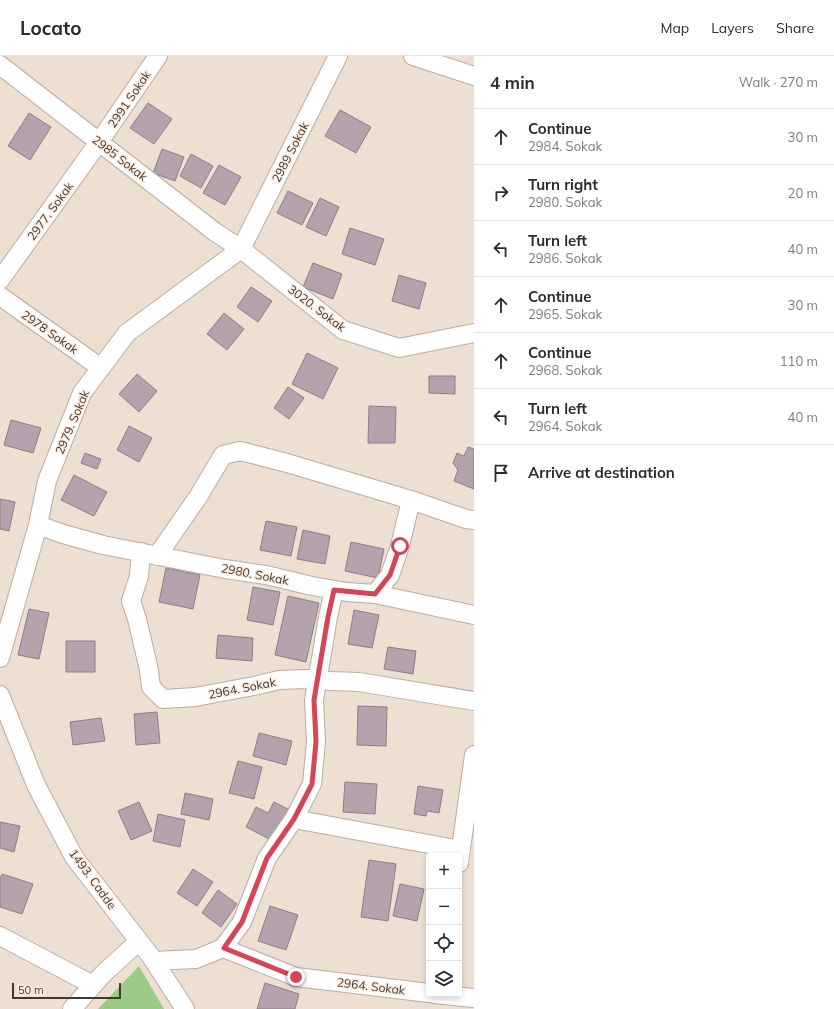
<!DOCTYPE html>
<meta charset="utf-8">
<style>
body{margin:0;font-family:Mulish,sans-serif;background:#f2f2f3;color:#2b2b33}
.controls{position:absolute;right:12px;bottom:12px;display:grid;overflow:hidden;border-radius:4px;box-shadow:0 2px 6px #0003}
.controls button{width:36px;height:36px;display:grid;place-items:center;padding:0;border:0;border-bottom:1px solid #e1e1e2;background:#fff;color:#2b2b33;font:20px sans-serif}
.scale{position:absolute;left:12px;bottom:10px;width:109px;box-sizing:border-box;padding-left:4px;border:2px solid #3f3934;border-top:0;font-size:11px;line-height:14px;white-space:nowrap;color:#3f3934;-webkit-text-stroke:3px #fcece0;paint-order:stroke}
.stop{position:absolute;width:12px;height:12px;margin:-9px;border:3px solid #d54556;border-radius:50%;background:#fff}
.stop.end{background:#d54556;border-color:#fff;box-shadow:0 1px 4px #0008}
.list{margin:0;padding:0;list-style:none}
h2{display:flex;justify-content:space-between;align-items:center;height:52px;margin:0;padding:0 16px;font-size:17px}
h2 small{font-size:13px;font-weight:400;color:#7c7c81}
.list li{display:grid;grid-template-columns:26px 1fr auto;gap:12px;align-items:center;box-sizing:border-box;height:56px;padding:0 16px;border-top:1px solid #e1e1e2}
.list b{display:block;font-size:15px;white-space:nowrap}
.list p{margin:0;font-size:13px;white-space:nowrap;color:#7c7c81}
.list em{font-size:13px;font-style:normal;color:#7c7c81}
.icon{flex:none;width:22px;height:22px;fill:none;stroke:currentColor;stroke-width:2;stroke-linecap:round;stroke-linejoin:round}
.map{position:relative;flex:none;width:474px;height:953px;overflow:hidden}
header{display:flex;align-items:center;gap:24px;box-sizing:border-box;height:56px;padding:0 20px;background:#fff;border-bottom:1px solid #e1e1e2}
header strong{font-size:19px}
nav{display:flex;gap:22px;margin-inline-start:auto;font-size:14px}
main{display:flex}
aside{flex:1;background:#fff}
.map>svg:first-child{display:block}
.green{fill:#9bcb87}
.building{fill:#b3a3ad;stroke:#8c7d87}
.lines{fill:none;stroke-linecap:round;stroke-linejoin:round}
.minor-casing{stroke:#bbaca1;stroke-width:20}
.minor{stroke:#fff;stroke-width:18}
.route{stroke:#d54556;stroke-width:5}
.labels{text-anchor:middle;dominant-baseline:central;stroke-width:3;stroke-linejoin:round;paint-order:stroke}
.street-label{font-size:12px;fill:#3f3934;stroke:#fcece0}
</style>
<header>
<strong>Locato</strong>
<nav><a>Map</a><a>Layers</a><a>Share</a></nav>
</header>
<main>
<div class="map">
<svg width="474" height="953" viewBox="0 0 474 953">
<rect width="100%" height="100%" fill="#eedfd3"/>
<path class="green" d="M139 910 164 953H98Z"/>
<path class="building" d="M148 47 172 63 154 88 130 72Z
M340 54 371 71 356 97 325 80Z
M29 57 51 71 30 104 8 90Z
M162 93 184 101 175 125 153 117Z
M191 98 213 110 201 132 180 120Z
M219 109 241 121 225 149 203 137Z
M288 135 313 147 302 169 277 157Z
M320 142 339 151 326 180 306 171Z
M350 172 384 183 375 209 342 198Z
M313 207 342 218 333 243 303 231Z
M399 219 426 227 419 253 392 245Z
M251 231 272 245 258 266 237 251Z
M224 257 244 273 227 294 207 278Z
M307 297 338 312 323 343 292 328Z
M137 318 157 335 139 356 119 338Z
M429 320H455V338L429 337Z
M288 331 304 342 289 363 274 352Z
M369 350 396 351 395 387H368Z
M11 364 41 372 33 397 4 389Z
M129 370 152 382 139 406 117 394Z
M468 391 474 393V433L454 425 458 414 453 407 457 397 464 400Z
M85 397 101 403 97 413 81 407Z
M74 419 107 436 94 460 61 444Z
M0 443 15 446 9 475 0 473Z
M266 465 297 471 291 500 260 494Z
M303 474 330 480 325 508 297 503Z
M351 486 384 493 378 522 345 515Z
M166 512 200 519 193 553 159 546Z
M253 531 280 536 273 569 247 564Z
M288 540 319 547 306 606 275 599Z
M29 553 49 557 39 603 18 599Z
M354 554 379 559 372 592 348 588Z
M218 579 253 582 252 605 216 602Z
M66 585H95V616H66Z
M388 591 416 595 413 618 384 613Z
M358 650 387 651 386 690 357 689Z
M157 656 160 687 136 689 134 658Z
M101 662 105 685 73 689 70 666Z
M259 677 292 685 286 709 253 700Z
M238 705 262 711 254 743 229 737Z
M345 726 377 728 375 758 343 756Z
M418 730 443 734 439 757 427 755 426 760 414 758Z
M185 737 213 743 209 764 181 758Z
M139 746 152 775 131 784 118 755Z
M274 746 290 754 275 786 246 771 256 751 268 757Z
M158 758 185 764 180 791 153 785Z
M0 766 20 770 14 796 0 792Z
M369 804 396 808 388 865 361 861Z
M193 813 213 826 197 850 177 837Z
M2 818 33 828 22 858 0 851V823Z
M400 828 424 833 417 865 393 860Z
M218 834 237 848 221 871 202 857Z
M270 850 298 859 286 894 258 885Z
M265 927 299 938 295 953H257Z"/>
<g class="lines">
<g class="minor-casing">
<path id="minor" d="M413 0 474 20
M0 9 215 176 241 193 343 274 399 292 474 277
M0 224 99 86 158 0
M0 240 101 312
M38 469 63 478 103 489 225 513 266 519 312 530 347 536 375 538 474 559
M141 496 139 520 131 545 137 563 149 614 151 631 163 643 195 641 254 630 279 624 305 623 331 625 359 626 474 645
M157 500 198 441 223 399 240 395 287 407 411 444
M375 538 390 519 400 490 411 444 466 463 474 464
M0 602 38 469 47 425 82 337 127 277 241 193 338 0
M0 639 36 729 74 801 152 902 185 953
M294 763 461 794
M459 807 474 699
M0 880 93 929
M223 892 296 921 429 937
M154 905 196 903 223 892 242 866 267 802 294 763 312 728 316 686 314 644 328 561 334 534
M434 938 474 942
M72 953 103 918 139 885"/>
</g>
<use href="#minor" class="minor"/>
</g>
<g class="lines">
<path class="route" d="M296 921 224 892 242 866 267 802 294 763 312 728 316 686 314 644 328 561 334 534 375 538 390 519 400 490"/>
</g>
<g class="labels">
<g class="street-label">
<text transform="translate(129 43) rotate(-56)">2991 Sokak</text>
<text transform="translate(290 96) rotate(-63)">2989 Sokak</text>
<text transform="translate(120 102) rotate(38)">2985 Sokak</text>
<text transform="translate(50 155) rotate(-54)">2977. Sokak</text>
<text transform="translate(317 252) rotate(37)">3020. Sokak</text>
<text transform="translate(50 276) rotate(35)">2978 Sokak</text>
<text transform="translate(72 366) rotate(-67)">2979. Sokak</text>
<text transform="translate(255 518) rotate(11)">2980. Sokak</text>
<text transform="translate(242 632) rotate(-11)">2964. Sokak</text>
<text transform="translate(93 823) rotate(54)">1493. Cadde</text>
<text transform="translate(371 930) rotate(7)">2964. Sokak</text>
</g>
</g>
</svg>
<div class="controls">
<button>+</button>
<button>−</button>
<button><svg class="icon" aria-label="locate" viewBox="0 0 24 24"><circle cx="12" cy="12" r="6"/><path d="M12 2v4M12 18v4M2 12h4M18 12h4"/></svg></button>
<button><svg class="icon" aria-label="layers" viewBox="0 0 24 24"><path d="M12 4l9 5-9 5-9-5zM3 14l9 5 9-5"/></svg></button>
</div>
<div class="scale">50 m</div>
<div class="stop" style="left:400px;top:490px"></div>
<div class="stop end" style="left:296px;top:921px"></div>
</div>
<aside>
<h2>4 min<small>Walk · 270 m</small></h2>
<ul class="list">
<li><svg class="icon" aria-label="ahead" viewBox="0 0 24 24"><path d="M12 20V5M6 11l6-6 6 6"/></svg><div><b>Continue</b><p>2984. Sokak</p></div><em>30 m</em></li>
<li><svg class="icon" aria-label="right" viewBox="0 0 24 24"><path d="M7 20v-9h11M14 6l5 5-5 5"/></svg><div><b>Turn right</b><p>2980. Sokak</p></div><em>20 m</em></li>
<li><svg class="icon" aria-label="left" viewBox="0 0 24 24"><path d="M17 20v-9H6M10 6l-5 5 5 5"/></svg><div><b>Turn left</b><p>2986. Sokak</p></div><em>40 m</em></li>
<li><svg class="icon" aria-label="ahead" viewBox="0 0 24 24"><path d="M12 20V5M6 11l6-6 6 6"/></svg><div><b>Continue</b><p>2965. Sokak</p></div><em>30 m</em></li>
<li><svg class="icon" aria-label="ahead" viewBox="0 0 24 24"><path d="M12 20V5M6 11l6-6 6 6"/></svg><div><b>Continue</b><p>2968. Sokak</p></div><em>110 m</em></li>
<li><svg class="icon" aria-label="left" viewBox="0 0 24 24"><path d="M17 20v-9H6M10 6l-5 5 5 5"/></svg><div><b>Turn left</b><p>2964. Sokak</p></div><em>40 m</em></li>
<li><svg class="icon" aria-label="arrive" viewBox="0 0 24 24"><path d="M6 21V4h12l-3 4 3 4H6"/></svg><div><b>Arrive at destination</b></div></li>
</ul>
</aside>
</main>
